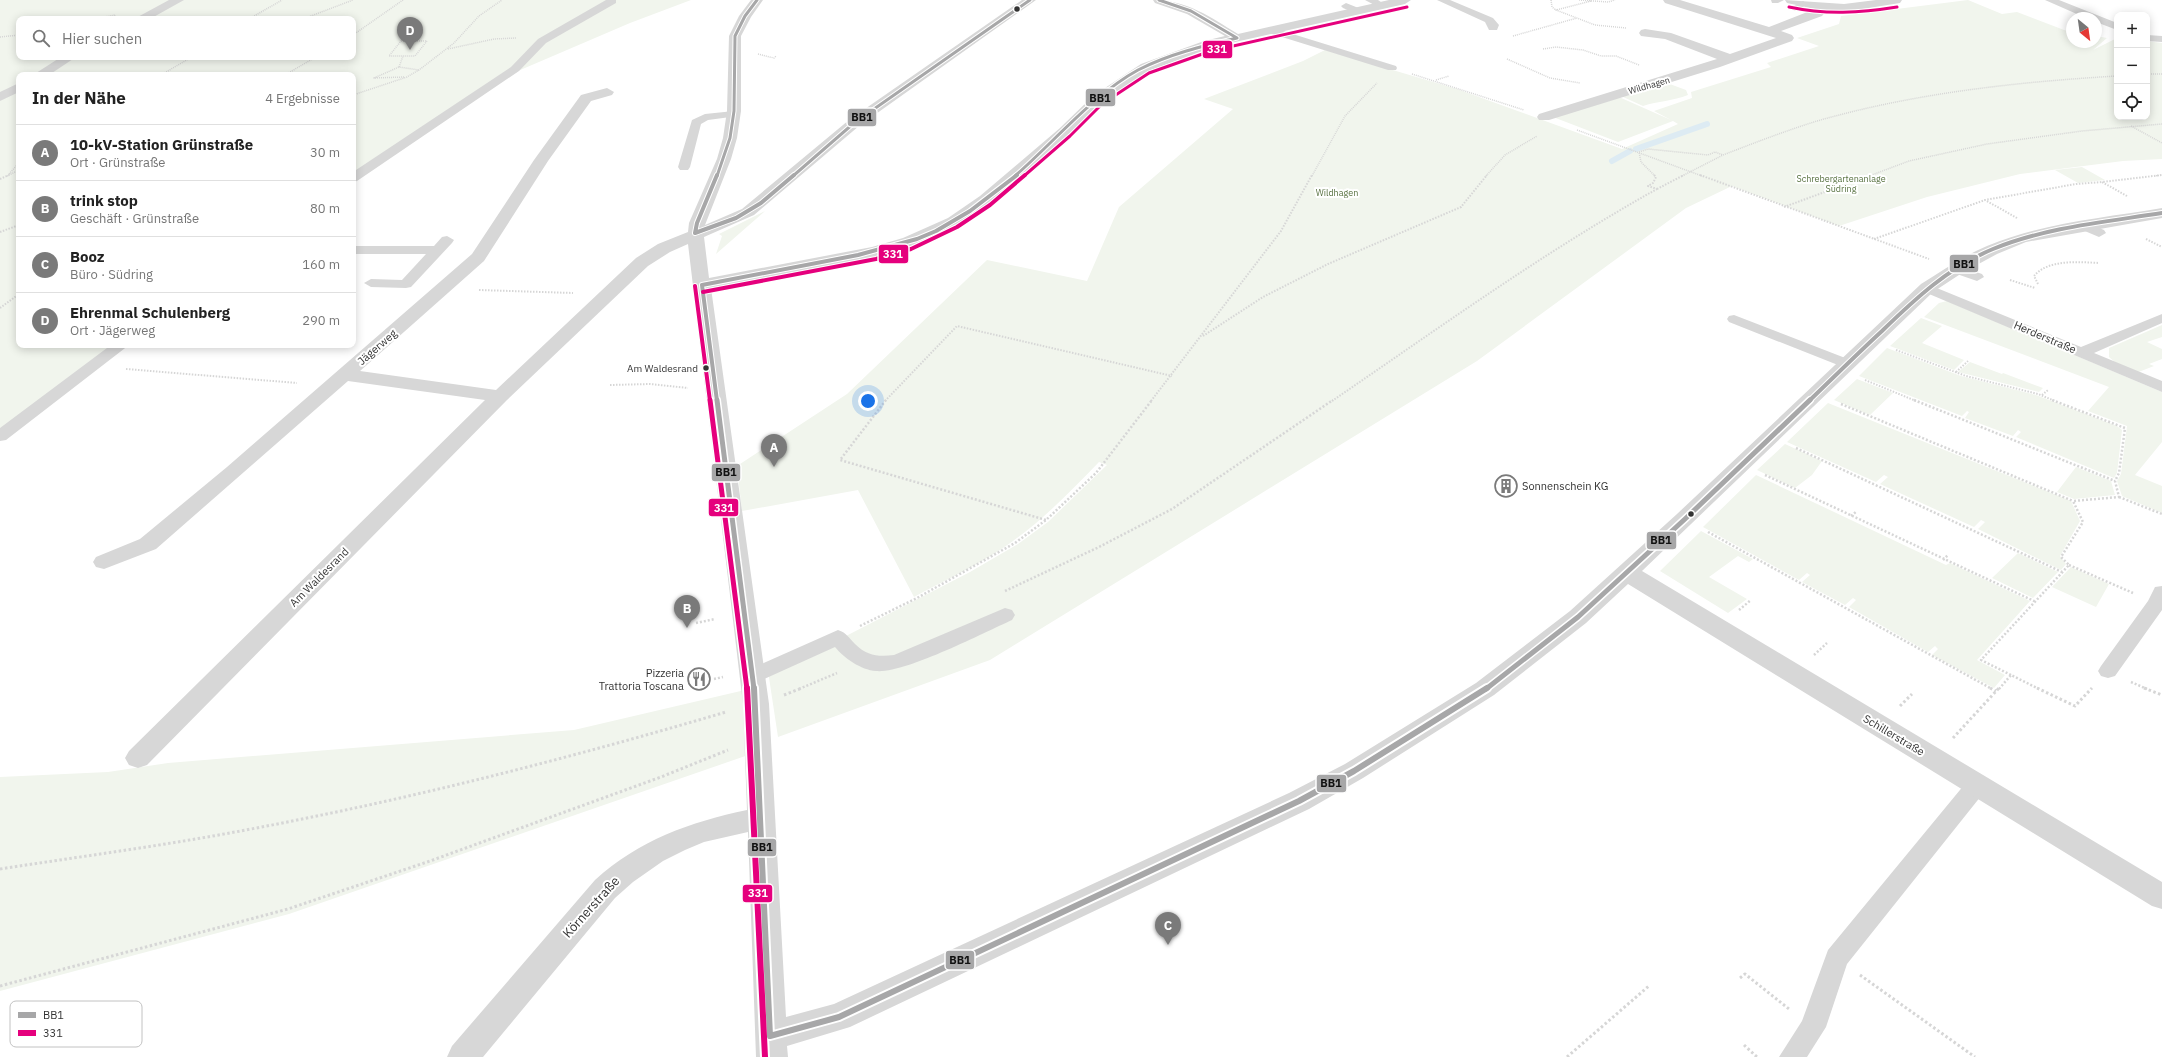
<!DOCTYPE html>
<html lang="de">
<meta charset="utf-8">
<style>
body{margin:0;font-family:"IBM Plex Sans",sans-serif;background:#f2f2f2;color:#222}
.controls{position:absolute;right:12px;top:12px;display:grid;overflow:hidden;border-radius:8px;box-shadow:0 2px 10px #0003}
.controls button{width:36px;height:36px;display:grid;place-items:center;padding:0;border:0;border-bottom:1px solid #e0e0e0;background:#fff;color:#222;font:20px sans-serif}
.compass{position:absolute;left:2066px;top:12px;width:36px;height:36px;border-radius:50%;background:#fff;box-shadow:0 2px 10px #0003;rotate:151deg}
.you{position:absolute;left:868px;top:401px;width:14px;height:14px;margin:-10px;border:3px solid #fff;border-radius:50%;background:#1a73e8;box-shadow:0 0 0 6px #1a73e833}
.badge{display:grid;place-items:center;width:26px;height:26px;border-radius:50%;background:#7a7a7a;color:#fff;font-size:13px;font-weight:700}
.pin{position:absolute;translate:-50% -33px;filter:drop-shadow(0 1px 2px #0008)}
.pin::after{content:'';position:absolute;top:21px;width:14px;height:12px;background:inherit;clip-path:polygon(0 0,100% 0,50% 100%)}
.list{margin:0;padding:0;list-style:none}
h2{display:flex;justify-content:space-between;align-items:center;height:52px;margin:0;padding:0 16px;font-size:17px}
h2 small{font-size:13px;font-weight:400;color:#767676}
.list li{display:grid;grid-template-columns:26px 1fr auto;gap:12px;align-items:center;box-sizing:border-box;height:56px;padding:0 16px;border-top:1px solid #e0e0e0}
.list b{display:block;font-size:15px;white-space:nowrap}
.list p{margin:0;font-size:13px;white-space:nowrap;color:#767676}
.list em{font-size:13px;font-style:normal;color:#767676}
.icon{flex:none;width:22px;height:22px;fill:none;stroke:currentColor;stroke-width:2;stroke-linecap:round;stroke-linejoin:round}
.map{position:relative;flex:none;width:2162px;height:1057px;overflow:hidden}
.search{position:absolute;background:#fff;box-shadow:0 2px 10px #0003;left:16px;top:16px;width:340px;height:44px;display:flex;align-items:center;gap:10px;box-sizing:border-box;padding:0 14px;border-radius:8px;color:#767676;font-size:15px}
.panel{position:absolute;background:#fff;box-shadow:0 2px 10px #0003;left:16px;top:72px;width:340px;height:276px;border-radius:8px}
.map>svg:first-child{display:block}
.green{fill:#f1f5ed;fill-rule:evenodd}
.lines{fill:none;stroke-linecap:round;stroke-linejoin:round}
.stream{stroke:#ddebf3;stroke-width:6}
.path-far3{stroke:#d6d6d6;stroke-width:1.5;stroke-dasharray:1 1;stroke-linecap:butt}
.path-far2{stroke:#d6d6d6;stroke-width:2;stroke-dasharray:1.5 1.5;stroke-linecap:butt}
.path-far1{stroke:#d6d6d6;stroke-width:2.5;stroke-dasharray:2 2;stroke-linecap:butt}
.path{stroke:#d6d6d6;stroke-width:3;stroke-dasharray:2.5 2.5;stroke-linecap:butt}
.lane{fill:#d7d7d7;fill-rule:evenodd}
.street{fill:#d7d7d7;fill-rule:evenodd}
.path-bridge-far1{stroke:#d6d6d6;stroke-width:1.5;stroke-dasharray:1 1;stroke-linecap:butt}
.path-bridge{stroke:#d6d6d6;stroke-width:2;stroke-dasharray:1.5 1.5;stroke-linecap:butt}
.bus-1-far3-casing{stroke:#fff;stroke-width:5}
.bus-1-far2-casing{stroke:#fff;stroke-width:6}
.bus-1-far1-casing{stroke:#fff;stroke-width:8}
.bus-1-casing{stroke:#fff;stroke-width:10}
.bus-2-far3-casing{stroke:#fff;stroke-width:5}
.bus-2-far2-casing{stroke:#fff;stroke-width:6}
.bus-2-far1-casing{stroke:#fff;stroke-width:8}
.bus-2-casing{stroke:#fff;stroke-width:10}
.bus-1-far3{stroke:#a7a7a8;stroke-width:3}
.bus-1-far2{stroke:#a7a7a8;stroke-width:4}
.bus-1-far1{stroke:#a7a7a8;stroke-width:5}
.bus-1{stroke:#a7a7a8;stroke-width:6}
.bus-2-far3{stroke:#e5007d;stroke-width:3}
.bus-2-far2{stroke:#e5007d;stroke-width:4}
.bus-2-far1{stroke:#e5007d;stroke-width:5}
.bus-2{stroke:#e5007d;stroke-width:6}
.bus-dot{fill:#333;stroke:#fff;stroke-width:1.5}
.labels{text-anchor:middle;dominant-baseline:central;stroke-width:4;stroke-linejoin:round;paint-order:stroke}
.far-street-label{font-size:9px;fill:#333;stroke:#fff}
.far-park-label{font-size:9px;fill:#56703f;stroke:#fff}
.bus-label{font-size:10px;fill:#333;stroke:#fff;text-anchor:end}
.street-label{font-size:11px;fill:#333;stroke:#fff}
.poi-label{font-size:11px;fill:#333;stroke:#fff;text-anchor:start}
.near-street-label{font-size:13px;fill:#333;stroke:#fff}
.key{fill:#fff;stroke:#c2c2c2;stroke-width:1}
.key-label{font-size:11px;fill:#333}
.line-badge{stroke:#fff;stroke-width:1.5}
.badge-label{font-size:11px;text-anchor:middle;font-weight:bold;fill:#fff}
.pale-badge-label{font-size:11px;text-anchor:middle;font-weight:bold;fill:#111}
</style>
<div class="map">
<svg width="2162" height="1057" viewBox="0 0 2162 1057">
<rect width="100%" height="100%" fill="#fff"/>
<path class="green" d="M0 0H691L630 23 492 82 353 176V75H19V345H115L0 431ZM19 19H353V57H19Z
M1968 0 2002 14 2017 12 2072 33V42H2096V36L2107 38 2093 50 2117 38V117H2147V41L2162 43V159L2123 161 2020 174 1927 197 1839 226 1732 186 1686 208 1477 361 990 660 778 737 768 671 846 636 970 572 1018 544 1048 522 1107 465 1099 462C1072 490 1045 518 1013 541 983 563 947 579 914 597L858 490 742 511 737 466 847 394 987 260 1087 281 1119 207 1233 109 1204 99 1303 61 1325 50 1457 89 1622 149 1678 124 1673 121 1618 142 1553 117 1619 97 1671 120 1654 111 1692 98 1691 92 1771 67 1767 63 1819 46 1797 38 1839 24 1841 16Z
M1667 83 1686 90 1688 95C1673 101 1658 101 1643 106L1621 96Z
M2082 167 2105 180 2078 183 2055 170Z
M765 211 716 254 722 236 719 234Z
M1947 301 2162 392V442L2135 475 2162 486V513L2122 496 2117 481 2121 474 2127 426 2088 411 2109 387 1924 317 1939 303Z
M1921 318 1942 326 1922 343 1964 360 1954 370 1890 346Z
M2162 325V337L2147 342 2162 349V359L2149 364 2154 366 2136 373 2116 363 2109 357V348Z
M1887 348 1961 376 2036 395 2117 426 2122 430 2117 473 2114 478 2016 437 2021 432 2018 430 2013 436 1965 418 1969 412 1967 411 1962 416 1859 376Z
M1970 362 2002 374 2003 373 2043 388 2039 392 1958 372Z
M1857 379 1893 393 1870 415 1834 400Z
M1828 403 2071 501 2080 521 2060 556 2066 564 2061 570 1978 529 1985 522 1981 520 1974 527 1880 484 1888 477 1884 475 1876 482 1787 442Z
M1785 444 1822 461 1812 475 1795 488 1757 470Z
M2076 467 2111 481 2115 495 2074 499 2057 492Z
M1756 475 1946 565 1950 563 2030 601 1977 660 2005 675 1994 688 1932 655 1938 649 1935 646 1928 652 1849 607 1856 600 1853 598 1845 605 1802 582 1810 575 1807 573 1799 580 1703 527Z
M1701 531 1753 559 1749 562 1738 556 1709 577 1747 599 1728 613 1660 571Z
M2018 553 2058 572 2033 598 1992 578Z
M2071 567 2109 584 2096 607 2052 587Z
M745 690 754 753 289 914 0 991V777L108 772 168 763 574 730Z"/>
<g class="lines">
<path class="stream" d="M1636 149 1707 124
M1612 161 1630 151"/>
<path class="path-far3" d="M1551 0 1552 7 1556 10
M1579 0 1608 2 1615 0
M1591 1 1556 10 1595 25 1626 28
M94 19 115 15V19
M249 19 282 0
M303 19 353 0
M353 35 403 0
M1513 36 1577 18
M0 37 19 35
M401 41H427L415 56H389Z
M448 49 494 39 516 38
M1543 49 1556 47 1583 50 1601 56H1616L1639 65
M758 54 774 58 776 56
M1507 59 1550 78 1580 83
M399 67 403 56
M1412 74 1524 110
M2147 74H2162
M161 75 192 57
M285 75 316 57
M404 77 374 78 399 67 419 70
M1436 80 1449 76
M353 95 407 77 419 70 454 43 479 16 502 0
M2131 126 2162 143
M1577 130 1702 176
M9 174 19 163
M7 176 19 170
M1312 176 1345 116 1377 83
M1486 176 1505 155 1537 136
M1655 176 1641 162 1639 152 1648 149 1708 155 1715 152 1723 155C1754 143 1785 131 1817 121 1915 93 2016 82 2117 76
M1869 176 1909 161 1987 144 2082 131 2162 124
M2154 176 2162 175"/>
<path class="path-far2" d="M1654 175 1656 177 1653 183 1648 186 1657 189
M1700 175 1929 259
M0 179 9 175
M2127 196 2102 182 2162 175
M1784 207 1871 175
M2017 218 1985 200 2076 184 2102 182
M0 232 19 225
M1874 239 1985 200
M2146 239 2162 247
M2010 280 2035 288
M2038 284 2034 276C2048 259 2079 262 2099 263
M479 290 573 293
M0 308 19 294
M1203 336 1263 297 1328 264 1461 207 1487 175
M1896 350 1966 376 2038 394 2055 401
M126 369 297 383
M1956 372 1968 361
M1865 380 1916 401
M610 385 650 384 688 388
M2042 395 2048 390
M885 401 957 326 1172 376
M1151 401 1281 231 1312 175
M1332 401C1439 328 1544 252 1657 189"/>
<path class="path-far1" d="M886 400 840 460 1046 520
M1914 400 2115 481
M1841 404 2073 501
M1796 448 2062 572
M1765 475 2034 601
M2119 497 2162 514
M1851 516 1857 511
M1708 532 1992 689
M1943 560 1948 555
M2069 565 2133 593
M1005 591 1099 547 1172 509 1333 400
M1739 610 1751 600
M696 623 715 619
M860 626 917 598 1015 543 1046 520 1096 473 1152 400
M1814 655 1827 643
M2011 675 1981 660 2069 565 2061 557 2083 522 2073 501 2119 497 2115 481 2119 473 2125 428 2052 400
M714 679 723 677
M2131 682 2147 689
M799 689 837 673
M1999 689 2011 675 2039 689"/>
<path class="path" d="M1990 688 1996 691
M2037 688 2075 706 2092 688
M2144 688 2162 695
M784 695 802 688
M1900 706 1912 694
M1953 738 1999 688
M0 869C84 856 168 845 251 829 411 799 570 758 726 712
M1860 975 1975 1057
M1740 978 1745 974 1789 1009
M0 986 288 909 430 861 661 777 728 750
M1744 1045 1757 1057
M1567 1057 1650 985"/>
<path class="lane" d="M606 0H616V3L546 43 519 71 357 181 353 182V172L511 67 538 39Z
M1365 0H1378L1387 6 1382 9Z
M1437 0H1450L1493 18 1499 25 1497 30H1489L1485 22Z
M1771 0H1784L1778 3H1772Z
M2045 0H2059L2117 23V30L2096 22V18H2086Z
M1803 1 1808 4 1795 11 1790 8Z
M1346 3 1361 9 1362 11 1357 14 1343 8 1341 6Z
M1270 27 1396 66 1397 68 1396 70H1388L1266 32 1265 30Z
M2147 35 2162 36V42L2147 41Z
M734 111 740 114 738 116 708 120 701 124 690 167 688 170H680L678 167 692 120 705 114Z
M2085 222 2104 230 2106 233 2099 237 2080 229 2078 226 2080 223Z
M447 236 454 240 452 243 411 287 406 288 371 287 364 283 371 279 402 280 426 254H353V246H434L442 237Z
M1956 265 1982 274 1984 277 1977 281 1951 272 1949 269Z
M1927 284 2081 347 2162 314V323L2094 353 2162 381V392L1922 291 1920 288 1922 285Z
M1734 315 1853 361 1856 364 1853 367H1843L1729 322 1727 319 1729 316Z
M111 345H129L6 440 0 441V428Z
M2162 586V610L2115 676 2108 678 2101 676 2098 671 2101 666 2148 601 2155 587Z
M1005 608 1012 610 1015 615 1012 620C983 633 904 674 876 671 861 670 844 658 835 647L760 681 753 683 746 681 743 676 746 671 838 630C847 633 849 638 855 644 867 656 879 657 894 655Z
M1977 776 1985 779 1988 785 1985 791 1847 964 1826 1027 1807 1057H1779L1802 1021 1828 950 1969 779Z"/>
<path class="street" d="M169 0H184L150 19H134Z
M751 0H763L751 17 741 36V111L737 138 731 159 705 225 742 209 849 120 1022 0H1036L859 126 754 215 704 237 709 278 872 247 903 238 948 218 980 196 1060 128 1093 96 1141 64 1204 41 1225 36 1187 14 1155 3 1153 0C1187 0 1210 17 1238 34L1389 0H1411L1405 4 1213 47 1151 70 1103 102 1070 134 992 202 960 224 915 246 875 257 711 288 769 704 786 1017 834 1004 1289 793 1345 764 1476 683 1570 611 1677 514 1921 284C1942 271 1963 256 1987 246 2042 223 2103 218 2162 208V218L2026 242 1997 254 1962 273 1933 292 1642 571 2162 882V909L2152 906 1628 584 1586 623 1494 695 1363 778 1309 809 850 1027 787 1046 788 1057H756L748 832 704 842 685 850 663 861 633 882 615 898 483 1057H447L452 1046 595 880C639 840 690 822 747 810L743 704 688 244 670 252 648 266 507 400 147 765 138 768 129 765 125 758 129 751 485 400 348 381 156 549 104 569 96 567 93 562 96 557 140 539 227 467 472 254 534 160 581 95 607 88 614 92 612 95 591 101 548 161 484 261 360 371 496 390 636 258 658 244 688 232 689 223 717 159 723 138 727 111 729 36 739 16Z
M1663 0H1680L1769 27 1815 9 1787 3 1785 0 1844 4 1876 0H1902L1900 3 1856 10H1827L1822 16 1781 31 1792 35 1794 38 1792 41 1720 67 1549 120H1539L1537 117 1539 114 1717 59 1665 39 1641 36 1639 33 1641 30 1645 29 1671 33 1730 54 1776 38 1665 3Z
M61 57H76L49 75H33Z
M19 83V92L0 101V92Z"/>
<path class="path-bridge-far1" d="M1682 176 1723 155"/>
<path class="path-bridge" d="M1657 189 1684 175"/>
<g class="bus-1-far3-casing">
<path id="bus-1-far3" d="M1159 0 1191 11 1237 38
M717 176 730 138 734 111 735 36 745 16 757 0
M793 176 854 123 1030 0
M1015 176C1054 142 1094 94 1138 70 1169 54 1203 46 1237 38"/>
</g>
<g class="bus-1-far2-casing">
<path id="bus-1-far2" d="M695 233 736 218 761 203 794 175
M695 233 697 223 717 175
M702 285 717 401
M702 285 858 255 917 239 936 231 970 211 1017 175
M1809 401C1833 378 1857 354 1882 331 1915 299 1949 267 1993 249 2047 227 2105 222 2162 213"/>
</g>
<g class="bus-1-far1-casing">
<path id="bus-1-far1" d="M717 400 754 689
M1486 689 1578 617 1685 519 1810 400"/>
</g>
<g class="bus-1-casing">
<path id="bus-1" d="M754 688 770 1036
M770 1036 839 1017 1299 801 1354 771 1487 688"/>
</g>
<g class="bus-2-far3-casing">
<path id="bus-2-far3" d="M1789 7C1826 15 1860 13 1897 7
M1024 176 1070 136 1102 104 1149 73 1211 51 1407 7"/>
</g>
<g class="bus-2-far2-casing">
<path id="bus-2-far2" d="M695 286 710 401
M703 292 876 259 911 249 957 227 990 205 1025 175"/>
</g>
<g class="bus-2-far1-casing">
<path id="bus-2-far1" d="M710 400 747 689"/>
</g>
<g class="bus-2-casing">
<path id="bus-2" d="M747 688 765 1057"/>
</g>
<use href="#bus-1-far3" class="bus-1-far3"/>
<use href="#bus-1-far2" class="bus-1-far2"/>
<use href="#bus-1-far1" class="bus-1-far1"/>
<use href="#bus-1" class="bus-1"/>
<use href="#bus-2-far3" class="bus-2-far3"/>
<use href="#bus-2-far2" class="bus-2-far2"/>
<use href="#bus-2-far1" class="bus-2-far1"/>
<use href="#bus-2" class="bus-2"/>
</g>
<defs>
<g id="building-ring" transform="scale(1.15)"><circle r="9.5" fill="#fff" stroke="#7a7a7a" stroke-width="1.5"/><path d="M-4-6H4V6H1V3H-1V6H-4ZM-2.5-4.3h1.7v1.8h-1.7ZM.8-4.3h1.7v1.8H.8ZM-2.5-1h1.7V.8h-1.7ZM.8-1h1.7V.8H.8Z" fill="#7a7a7a"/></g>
<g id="restaurant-ring" transform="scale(1.15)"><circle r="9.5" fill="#fff" stroke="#7a7a7a" stroke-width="1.5"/><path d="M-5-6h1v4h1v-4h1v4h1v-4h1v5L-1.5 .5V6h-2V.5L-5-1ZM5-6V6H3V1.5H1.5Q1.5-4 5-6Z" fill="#7a7a7a"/></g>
</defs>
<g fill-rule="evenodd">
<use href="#building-ring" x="1506" y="486"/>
<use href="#restaurant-ring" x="699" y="679"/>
</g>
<g class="bus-dot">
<circle cx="1017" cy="9" r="3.5"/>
<circle cx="706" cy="368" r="3.5"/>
<circle cx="1691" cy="514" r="3.5"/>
</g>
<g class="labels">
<g class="far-street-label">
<text transform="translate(1649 85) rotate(-16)">Wildhagen</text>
</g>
<g class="far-park-label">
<text x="1841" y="178">Schrebergartenanlage<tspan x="1841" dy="10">Südring</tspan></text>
<text x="1337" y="192">Wildhagen</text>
</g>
<g class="bus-label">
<text x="698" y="368">Am Waldesrand</text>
</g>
<g class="street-label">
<text transform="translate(2045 337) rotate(23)">Herderstraße</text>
<text transform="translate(377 347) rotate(-41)">Jägerweg</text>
<text transform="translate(319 577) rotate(-45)">Am Waldesrand</text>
<text transform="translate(1894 735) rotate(31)">Schillerstraße</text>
</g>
<g class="poi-label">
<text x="1522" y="486">Sonnenschein KG</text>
<text x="684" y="673" text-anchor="end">Pizzeria<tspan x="684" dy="13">Trattoria Toscana</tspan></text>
</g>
<g class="near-street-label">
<text transform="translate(591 907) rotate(-48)">Körnerstraße</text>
</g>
</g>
<rect x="10" y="1001" width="132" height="46" rx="6" class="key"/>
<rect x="18" y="1012" width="18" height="6" fill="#a7a7a8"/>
<rect x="18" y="1030" width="18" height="6" fill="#e5007d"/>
<g class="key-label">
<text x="43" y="1019">BB1</text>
<text x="43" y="1037">331</text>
</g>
<g class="line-badge">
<rect x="1202" y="40" width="31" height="19" rx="4" fill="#e5007d"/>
<rect x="1085" y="88" width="31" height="19" rx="4" fill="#a7a7a8"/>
<rect x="847" y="108" width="30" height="19" rx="4" fill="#a7a7a8"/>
<rect x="878" y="244" width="31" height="20" rx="4" fill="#e5007d"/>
<rect x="1949" y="254" width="30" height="19" rx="4" fill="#a7a7a8"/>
<rect x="711" y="463" width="30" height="19" rx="4" fill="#a7a7a8"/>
<rect x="708" y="498" width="31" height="19" rx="4" fill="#e5007d"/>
<rect x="1646" y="531" width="31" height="19" rx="4" fill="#a7a7a8"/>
<rect x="1316" y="774" width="31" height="19" rx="4" fill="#a7a7a8"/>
<rect x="747" y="838" width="30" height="19" rx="4" fill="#a7a7a8"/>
<rect x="742" y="884" width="31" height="19" rx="4" fill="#e5007d"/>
<rect x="945" y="950" width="30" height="20" rx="4" fill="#a7a7a8"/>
</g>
<g class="badge-label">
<text x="1217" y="53">331</text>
<text x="893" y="258">331</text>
<text x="724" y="512">331</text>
<text x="758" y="897">331</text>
</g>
<g class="pale-badge-label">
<text x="1100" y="102">BB1</text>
<text x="862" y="121">BB1</text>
<text x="1964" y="268">BB1</text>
<text x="726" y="476">BB1</text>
<text x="1661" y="544">BB1</text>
<text x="1331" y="787">BB1</text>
<text x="762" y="851">BB1</text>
<text x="960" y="964">BB1</text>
</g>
</svg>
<div class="controls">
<button>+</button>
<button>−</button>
<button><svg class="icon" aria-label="locate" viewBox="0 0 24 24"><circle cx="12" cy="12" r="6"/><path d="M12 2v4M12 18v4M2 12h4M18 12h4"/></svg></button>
</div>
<svg class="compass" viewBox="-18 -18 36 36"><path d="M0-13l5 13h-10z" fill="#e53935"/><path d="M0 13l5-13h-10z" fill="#767676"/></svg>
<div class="you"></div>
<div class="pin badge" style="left:774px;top:467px">A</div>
<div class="pin badge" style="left:687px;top:628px">B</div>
<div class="pin badge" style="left:1168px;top:945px">C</div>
<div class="pin badge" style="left:410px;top:50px">D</div>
<div class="search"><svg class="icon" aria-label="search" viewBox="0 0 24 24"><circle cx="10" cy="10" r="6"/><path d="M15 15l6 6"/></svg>Hier suchen</div>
<section class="panel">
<h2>In der Nähe<small>4 Ergebnisse</small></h2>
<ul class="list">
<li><span class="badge">A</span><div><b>10-kV-Station Grünstraße</b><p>Ort · Grünstraße</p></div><em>30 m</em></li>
<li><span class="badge">B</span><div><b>trink stop</b><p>Geschäft · Grünstraße</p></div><em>80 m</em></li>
<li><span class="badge">C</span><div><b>Booz</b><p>Büro · Südring</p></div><em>160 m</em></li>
<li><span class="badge">D</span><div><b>Ehrenmal Schulenberg</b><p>Ort · Jägerweg</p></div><em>290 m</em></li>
</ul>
</section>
</div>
